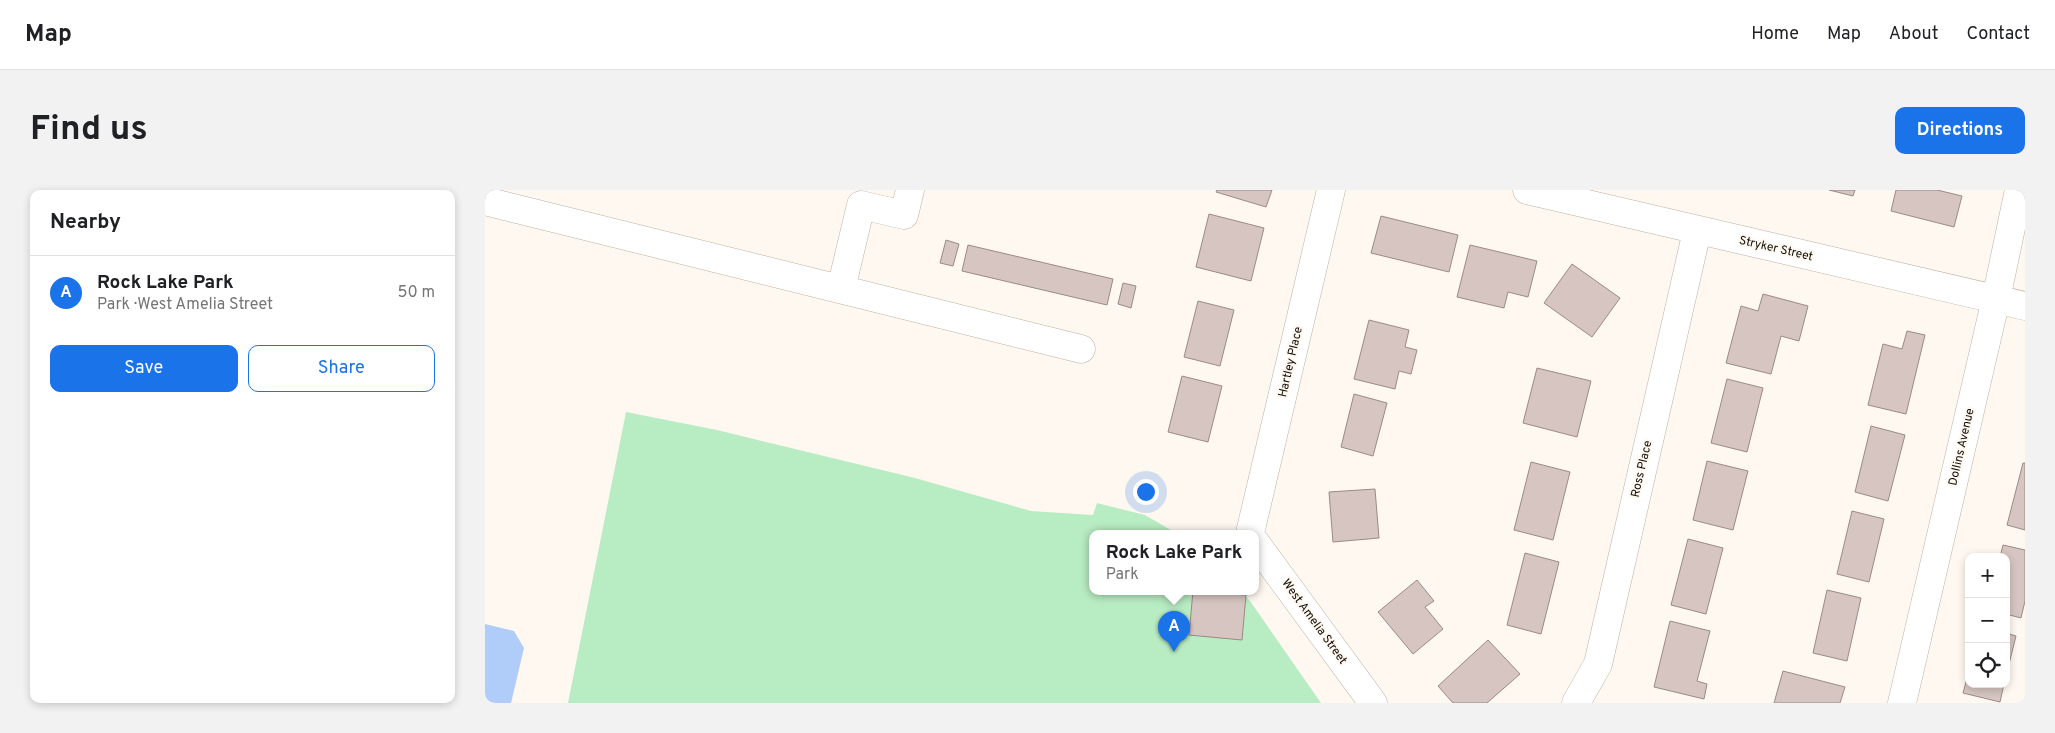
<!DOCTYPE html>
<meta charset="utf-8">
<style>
body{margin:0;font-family:Overpass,sans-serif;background:#f2f2f2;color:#202124}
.controls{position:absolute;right:15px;bottom:15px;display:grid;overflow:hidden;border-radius:10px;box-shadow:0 2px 8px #0003}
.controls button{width:45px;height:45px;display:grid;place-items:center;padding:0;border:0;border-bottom:1px solid #e0e0e0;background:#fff;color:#202124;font:25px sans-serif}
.you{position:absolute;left:660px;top:301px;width:18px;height:18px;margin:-12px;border:4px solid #fff;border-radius:50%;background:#1a73e8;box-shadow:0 0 0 8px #1a73e833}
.badge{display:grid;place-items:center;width:32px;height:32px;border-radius:50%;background:#1a73e8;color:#fff;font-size:16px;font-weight:700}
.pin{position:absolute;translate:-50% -41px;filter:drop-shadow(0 1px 2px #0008)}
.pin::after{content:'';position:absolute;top:26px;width:18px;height:15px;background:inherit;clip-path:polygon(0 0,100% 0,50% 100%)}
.popup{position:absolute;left:604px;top:340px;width:170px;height:65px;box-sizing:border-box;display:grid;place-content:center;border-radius:10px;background:#fff;filter:drop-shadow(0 1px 4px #0005);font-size:16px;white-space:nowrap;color:#757577}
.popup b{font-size:19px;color:#202124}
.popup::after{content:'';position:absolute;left:50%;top:100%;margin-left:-10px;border:10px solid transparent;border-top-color:#fff}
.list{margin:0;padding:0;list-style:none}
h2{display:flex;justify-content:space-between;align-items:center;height:65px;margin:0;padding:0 20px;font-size:21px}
h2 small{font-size:16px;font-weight:400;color:#757577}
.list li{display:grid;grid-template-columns:32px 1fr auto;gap:15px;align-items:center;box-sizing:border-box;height:75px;padding:0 20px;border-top:1px solid #e0e0e0}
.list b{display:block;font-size:19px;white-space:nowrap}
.list p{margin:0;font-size:16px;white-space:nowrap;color:#757577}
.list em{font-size:16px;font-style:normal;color:#757577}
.actions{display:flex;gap:10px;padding:15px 20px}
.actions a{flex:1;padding:11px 0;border:1px solid #1a73e8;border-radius:10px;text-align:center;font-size:18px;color:#1a73e8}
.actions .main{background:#1a73e8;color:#fff}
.icon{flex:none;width:28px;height:28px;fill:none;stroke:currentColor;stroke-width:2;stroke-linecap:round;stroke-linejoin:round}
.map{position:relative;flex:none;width:1540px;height:513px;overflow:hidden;border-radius:10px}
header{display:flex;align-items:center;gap:30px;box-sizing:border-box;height:70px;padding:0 25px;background:#fff;border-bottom:1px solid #e0e0e0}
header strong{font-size:24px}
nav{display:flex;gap:28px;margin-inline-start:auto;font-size:18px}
.intro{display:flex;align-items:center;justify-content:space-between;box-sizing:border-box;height:120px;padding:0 30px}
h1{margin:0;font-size:35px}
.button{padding:12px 22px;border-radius:10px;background:#1a73e8;color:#fff;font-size:18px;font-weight:700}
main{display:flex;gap:30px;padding:0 30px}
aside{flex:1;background:#fff;border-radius:10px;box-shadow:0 2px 8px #0003}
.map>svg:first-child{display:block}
.green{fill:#b8ecc2}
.water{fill:#afcdf8}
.building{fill:#d6c5c0;stroke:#9a8a85}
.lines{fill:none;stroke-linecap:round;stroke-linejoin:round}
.minor-casing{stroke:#bab0a4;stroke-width:29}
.minor{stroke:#fff;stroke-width:28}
.labels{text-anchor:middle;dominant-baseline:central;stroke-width:4;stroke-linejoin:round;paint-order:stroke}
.street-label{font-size:12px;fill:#100d09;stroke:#fff8f1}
</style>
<header>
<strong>Map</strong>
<nav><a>Home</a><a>Map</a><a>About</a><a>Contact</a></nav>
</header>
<div class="intro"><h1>Find us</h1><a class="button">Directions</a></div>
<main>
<aside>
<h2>Nearby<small></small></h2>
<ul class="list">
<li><span class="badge">A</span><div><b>Rock Lake Park</b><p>Park · West Amelia Street</p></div><em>50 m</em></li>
</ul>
<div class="actions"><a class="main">Save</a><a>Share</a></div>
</aside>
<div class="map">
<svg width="1540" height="513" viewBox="0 0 1540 513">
<rect width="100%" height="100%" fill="#fff8f1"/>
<path class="green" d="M141 222 232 240 430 288 546 321 608 325 612 313 660 325 691 343H608V401H756L765 411 836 513H83Z"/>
<path class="water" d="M0 434 29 441 39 458 26 513H0Z"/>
<path class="building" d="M732 0H787L781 17 731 2Z
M1344 0H1370L1368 6Z
M1411 0H1452L1477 6 1469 37 1406 21Z
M724 24 779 38 766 91 711 77Z
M896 26 973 45 964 82 886 63Z
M461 50 474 54 468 76 455 73Z
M483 55 628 89 622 115 477 81Z
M985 55 1052 71 1043 107 1023 102 1019 118 972 107Z
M1087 74 1135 108 1107 147 1059 113Z
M638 93 651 96 646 118 633 114Z
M1278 104 1323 116 1314 151 1296 146 1286 184 1241 173 1256 116 1273 121Z
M713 111 749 120 735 176 699 167Z
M884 130 924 140 920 157 932 160 926 184 914 181 910 199 869 189Z
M1422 141 1440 145 1421 224 1383 215 1398 154 1417 159Z
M1052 178 1106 191 1092 247 1038 233Z
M697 186 737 196 723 252 683 242Z
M1242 189 1278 198 1262 262 1226 253Z
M869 204 902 213 888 266 856 257Z
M1386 236 1420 245 1403 311 1370 302Z
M1222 271 1263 281 1248 340 1208 330Z
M1046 272 1085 282 1068 350 1029 340Z
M1538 273H1540V340L1522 335Z
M890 299 894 348 848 352 844 302Z
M1367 321 1399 329 1384 392 1352 384Z
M1203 349 1238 358 1221 424 1186 415Z
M1518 355 1540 360V411L1536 428 1521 424V367H1515Z
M1040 363 1074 372 1056 444 1022 435Z
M932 390 949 411 940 417 958 439 928 464 893 422Z
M1342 400 1376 408 1362 471 1328 463Z
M708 401 761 405 757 450 704 445Z
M1185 431 1225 441 1212 491 1222 494 1219 509 1169 497Z
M1521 443 1531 446 1521 486Z
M1003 450 1035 484 1002 513H968L953 496Z
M1298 481 1360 497 1355 513H1289Z
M1484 481V494H1519L1515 512 1478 503Z"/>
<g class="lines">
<g class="minor-casing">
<path id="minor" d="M1042 0 1540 116
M0 11 596 159
M356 99 376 15 419 25 425 0
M765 343 846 0
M770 352 888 513
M1091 513 1113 474 1212 41
M1417 513 1511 109 1534 0"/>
</g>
<use href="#minor" class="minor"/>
</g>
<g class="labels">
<g class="street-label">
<text transform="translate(1291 59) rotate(13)">Stryker Street</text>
<text transform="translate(806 172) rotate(-77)">Hartley Place</text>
<text transform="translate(1477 257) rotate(-77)">Dollins Avenue</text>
<text transform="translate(1157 279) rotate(-77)">Ross Place</text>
<text transform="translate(829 432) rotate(54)">West Amelia Street</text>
</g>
</g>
</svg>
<div class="controls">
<button>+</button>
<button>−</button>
<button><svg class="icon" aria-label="locate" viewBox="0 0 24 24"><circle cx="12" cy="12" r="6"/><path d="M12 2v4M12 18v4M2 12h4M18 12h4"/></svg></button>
</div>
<div class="you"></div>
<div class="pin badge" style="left:689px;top:462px">A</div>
<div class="popup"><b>Rock Lake Park</b>Park</div>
</div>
</main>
